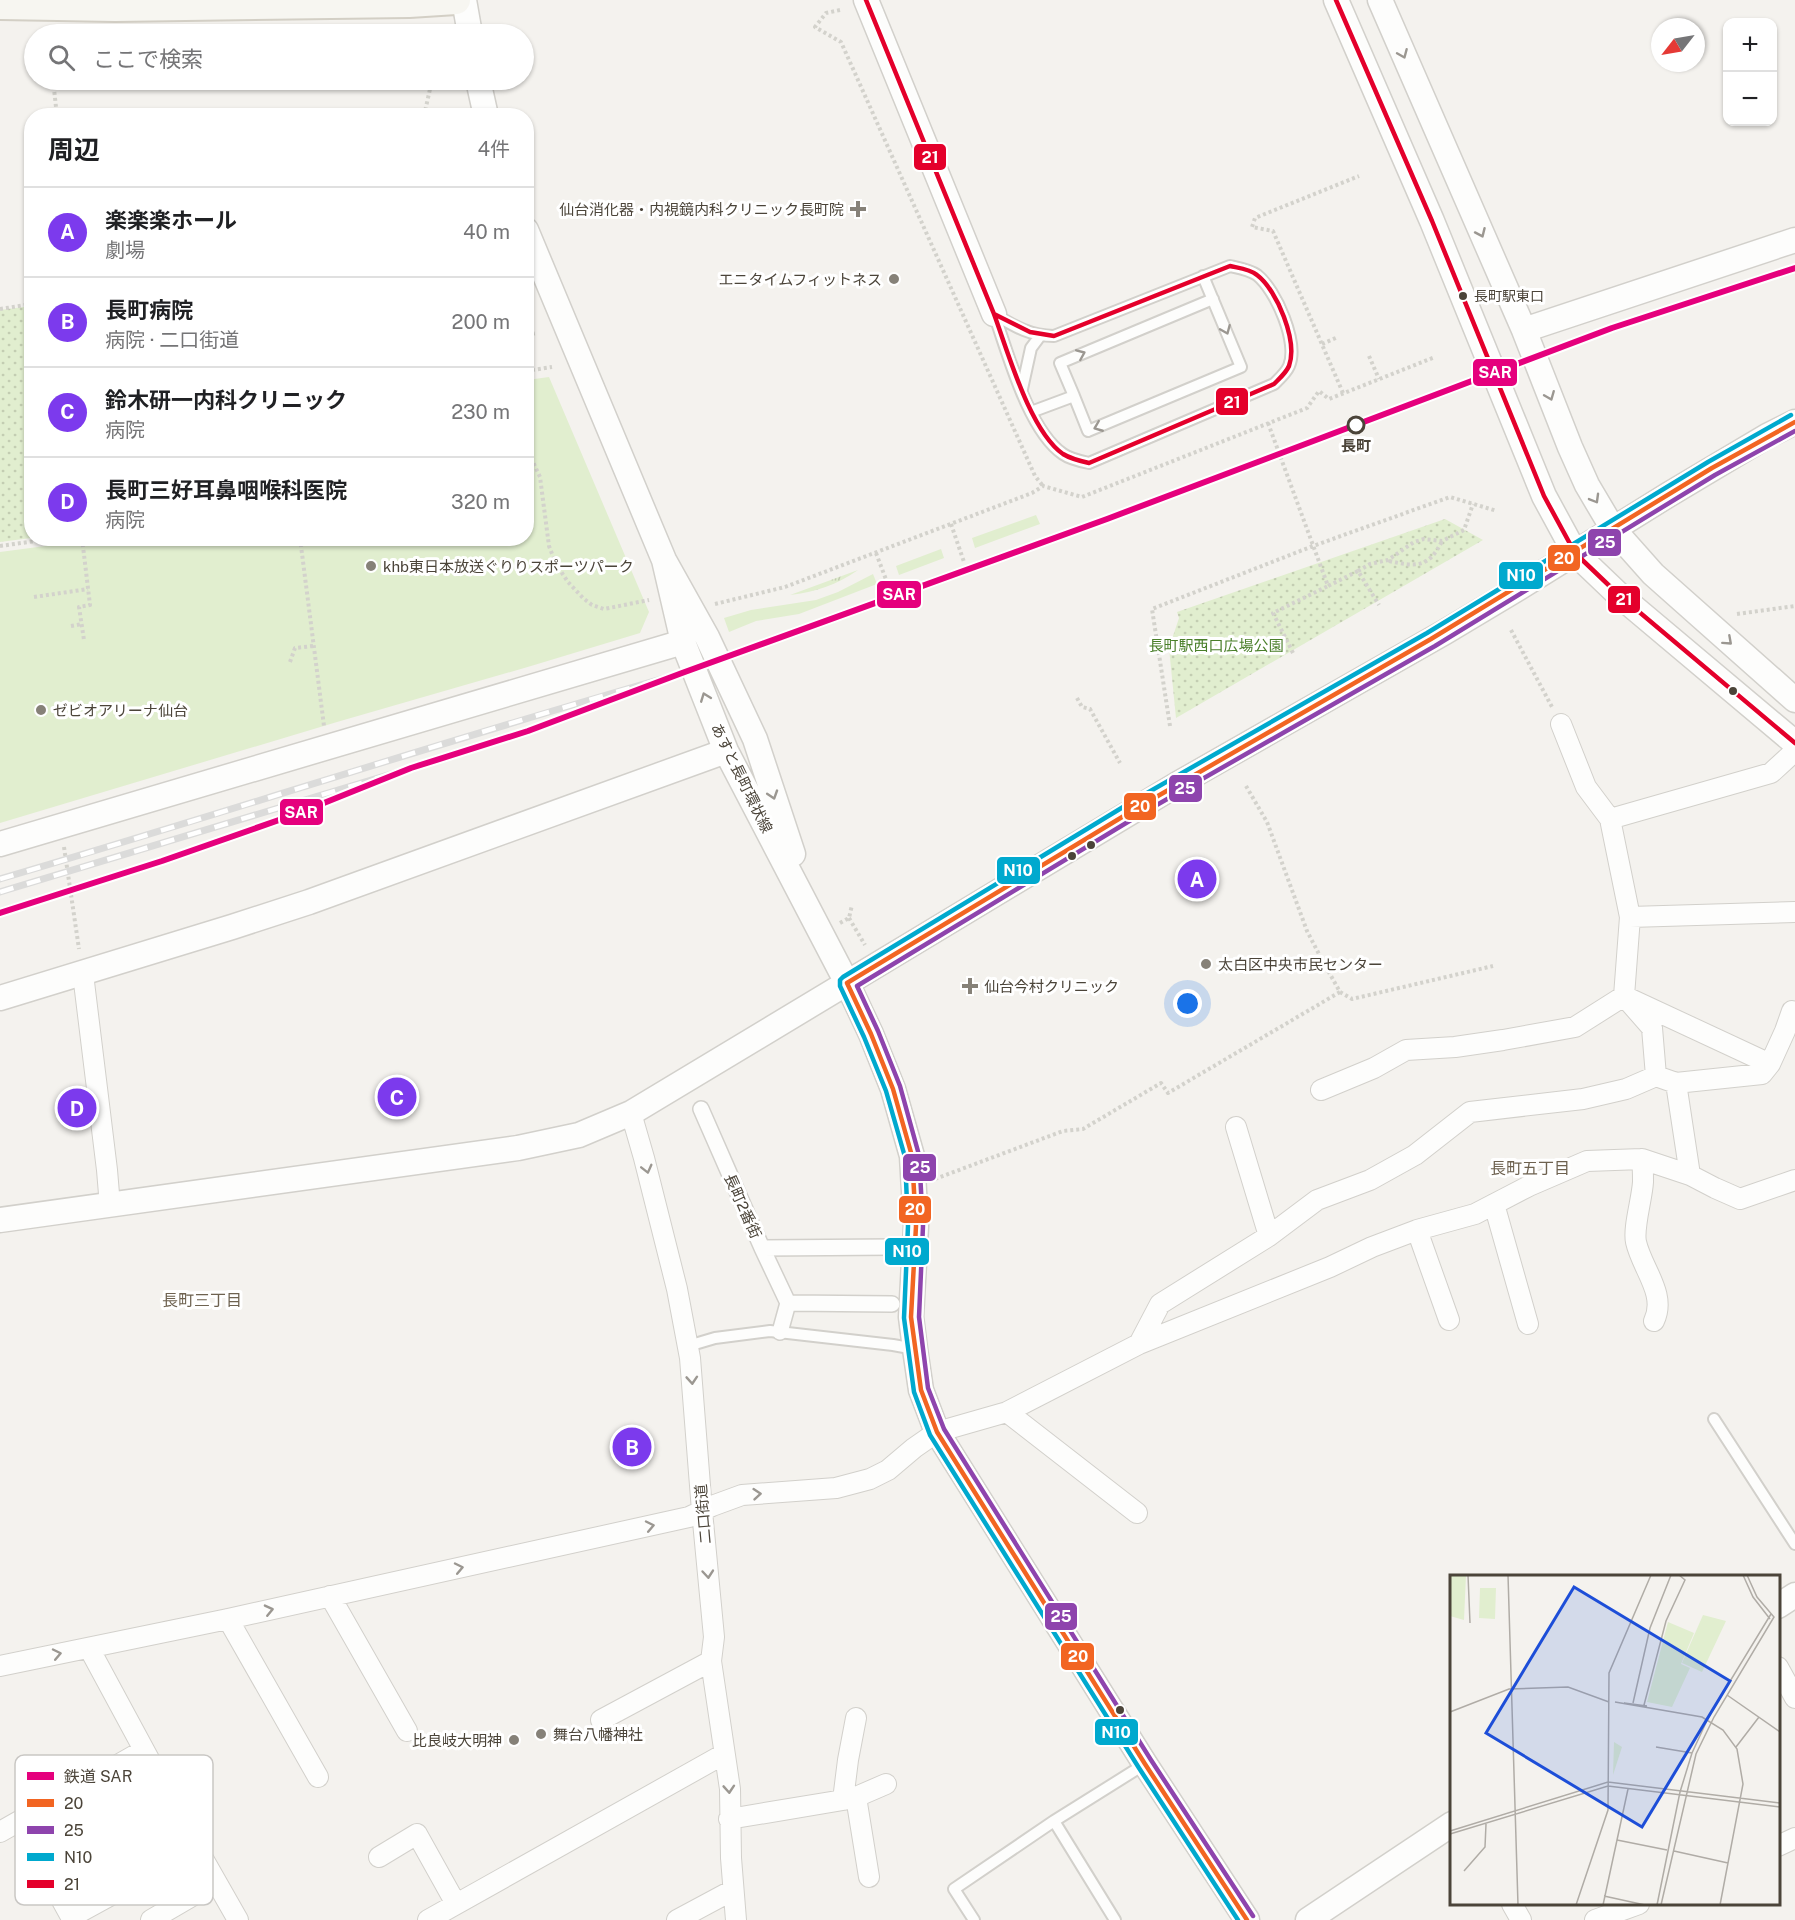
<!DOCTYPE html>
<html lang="ja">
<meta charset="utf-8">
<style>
body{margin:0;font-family:"Public Sans","Noto Sans JP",sans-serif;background:#f2f2f2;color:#202124}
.controls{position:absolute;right:18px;top:18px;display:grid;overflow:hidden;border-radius:12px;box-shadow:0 2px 4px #0004}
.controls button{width:54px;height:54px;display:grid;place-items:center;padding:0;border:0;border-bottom:2px solid #e0e0e0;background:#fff;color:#202124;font:30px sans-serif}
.compass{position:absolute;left:1651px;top:18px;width:54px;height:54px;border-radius:50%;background:#fff;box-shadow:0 2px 4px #0004;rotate:239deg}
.you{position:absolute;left:1188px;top:1004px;width:21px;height:21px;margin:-15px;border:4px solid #fff;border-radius:50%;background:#1a73e8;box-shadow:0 0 0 9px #1a73e833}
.badge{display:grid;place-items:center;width:39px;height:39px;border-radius:50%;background:#7c3aed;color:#fff;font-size:20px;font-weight:700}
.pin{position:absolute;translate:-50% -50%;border:3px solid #fff;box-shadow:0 2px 6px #0006}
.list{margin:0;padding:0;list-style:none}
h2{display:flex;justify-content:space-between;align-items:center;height:78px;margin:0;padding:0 24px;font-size:26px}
h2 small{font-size:20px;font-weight:400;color:#757577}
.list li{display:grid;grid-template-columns:39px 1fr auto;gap:18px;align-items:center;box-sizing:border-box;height:90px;padding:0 24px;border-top:2px solid #e0e0e0}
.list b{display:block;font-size:22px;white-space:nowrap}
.list p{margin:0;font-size:20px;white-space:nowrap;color:#757577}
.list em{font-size:20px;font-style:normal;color:#757577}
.icon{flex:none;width:33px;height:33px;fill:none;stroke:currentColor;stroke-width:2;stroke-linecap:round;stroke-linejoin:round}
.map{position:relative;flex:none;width:1795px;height:1920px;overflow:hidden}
.search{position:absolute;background:#fff;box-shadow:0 2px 4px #0004;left:24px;top:24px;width:510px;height:66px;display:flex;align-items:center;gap:15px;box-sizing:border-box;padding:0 21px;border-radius:33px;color:#757577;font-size:22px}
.panel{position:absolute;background:#fff;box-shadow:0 2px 4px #0004;left:24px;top:108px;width:510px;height:438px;border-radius:24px}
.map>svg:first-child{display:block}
.grass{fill:url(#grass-tufts)}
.park{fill:url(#park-dots)}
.garden{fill:#e1eecf}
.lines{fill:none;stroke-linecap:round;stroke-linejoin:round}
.service-casing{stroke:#d2d0cb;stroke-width:14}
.pedestrian-casing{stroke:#d2d0cb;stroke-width:18}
.minor-casing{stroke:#d2d0cb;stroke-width:22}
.tertiary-casing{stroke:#d2d0cb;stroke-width:27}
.secondary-casing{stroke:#d3cfc5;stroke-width:32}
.path{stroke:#d3d2cc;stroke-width:4;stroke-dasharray:3 3;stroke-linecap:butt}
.service{stroke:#fdfdfc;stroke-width:10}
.pedestrian{stroke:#fdfdfc;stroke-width:15}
.minor{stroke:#fdfdfc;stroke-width:20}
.tertiary{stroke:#fdfdfc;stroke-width:24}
.secondary{stroke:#f7f6f1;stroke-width:28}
.rail-casing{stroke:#dbdbda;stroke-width:7}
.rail{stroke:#fff;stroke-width:4.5;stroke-dasharray:14;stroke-linecap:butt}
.bus-1-casing{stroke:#fff;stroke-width:9}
.bus-2-casing{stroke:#fff;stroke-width:9}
.bus-3-casing{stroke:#fff;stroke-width:9}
.bus-4-casing{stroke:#fff;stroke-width:9}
.bus-1{stroke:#f26522;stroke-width:4.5}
.bus-2{stroke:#8e44ad;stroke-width:4.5}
.bus-3{stroke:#00a9ce;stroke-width:4.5}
.bus-4{stroke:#e4002b;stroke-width:4.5}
.rail-1-casing{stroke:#fff;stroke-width:10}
.rail-1{stroke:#e5007d;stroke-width:6}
.oneway{stroke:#9b9791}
.poi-dot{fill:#868178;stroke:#fff;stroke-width:2}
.bus-dot{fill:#4b4439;stroke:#fff;stroke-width:2}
.stop-dot{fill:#fff;stroke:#4b4439;stroke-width:3}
.labels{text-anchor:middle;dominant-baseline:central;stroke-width:6;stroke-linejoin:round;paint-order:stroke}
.bus-label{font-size:14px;fill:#4b4439;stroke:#fff;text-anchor:start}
.poi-label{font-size:15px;fill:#4b4439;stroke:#fff;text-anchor:start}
.stop-label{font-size:15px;font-weight:bold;fill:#4b4439;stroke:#fff}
.park-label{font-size:15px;fill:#4a7f2a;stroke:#fff}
.street-label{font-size:15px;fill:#4b4439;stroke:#fff}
.neighbourhood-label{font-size:16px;fill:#6e6250;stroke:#fff}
.inset-road{fill:none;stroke:#b0aca6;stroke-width:1.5}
.view{fill:#1d4ed8;fill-opacity:0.15;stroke:#1d4ed8;stroke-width:3}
.inset-edge{fill:none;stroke:#4b4439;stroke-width:3}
.key{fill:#fff;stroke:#c9c7c4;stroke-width:1.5}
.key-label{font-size:16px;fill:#4b4439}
.line-badge{stroke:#fff;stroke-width:2}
.badge-label{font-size:16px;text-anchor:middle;font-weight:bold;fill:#fff}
</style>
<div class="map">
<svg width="1795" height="1920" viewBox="0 0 1795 1920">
<defs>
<pattern id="grass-tufts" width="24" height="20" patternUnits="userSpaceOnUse" patternTransform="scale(1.5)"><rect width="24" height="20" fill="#e1eecf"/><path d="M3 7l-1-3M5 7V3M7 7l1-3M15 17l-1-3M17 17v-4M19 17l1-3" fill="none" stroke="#c3cdb2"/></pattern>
<pattern id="park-dots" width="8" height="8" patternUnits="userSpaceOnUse" patternTransform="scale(1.5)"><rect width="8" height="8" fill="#e1eecf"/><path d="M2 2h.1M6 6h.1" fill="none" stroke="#c3cdb2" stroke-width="1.8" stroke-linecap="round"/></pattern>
</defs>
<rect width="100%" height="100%" fill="#f4f2ee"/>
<path class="grass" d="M858 570C837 585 815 592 790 595Z"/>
<path class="park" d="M31 306V538L0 542V310Z
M1445 519 1483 540 1176 718 1169 648 1179 618 1177 612Z"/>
<path class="garden" d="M549 377 649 612 640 633 531 666 337 722 0 823V552L106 538H526L527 380Z
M1036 515 1040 524 975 548 972 538Z
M941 549 944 558 899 575 896 566Z
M873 574 877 584 799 614 756 621 729 632 724 618 751 610 816 600 838 592Z"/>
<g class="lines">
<g class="service-casing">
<path id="service" d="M1230 266C1239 268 1250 270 1257 275 1276 290 1299 343 1289 366 1286 373 1279 379 1274 384L1089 463C1079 461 1070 459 1063 454 1028 430 1008 353 994 314 1014 326 1030 336 1054 336Z
M1022 389 1031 348 1040 336
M1074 396 1060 363 1213 299
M1031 412 1074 396 1088 431 1241 367 1203 276
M688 1346 715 1338 770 1331 893 1345 915 1349
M1714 1419 1795 1544
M1054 1821 1115 1920
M974 1920 954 1889 1054 1821 1145 1764"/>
</g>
<g class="pedestrian-casing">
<path id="pedestrian" d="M701 1109 762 1248 894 1247
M762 1248 788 1303 892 1304
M780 1332 788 1303"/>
</g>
<g class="minor-casing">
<path id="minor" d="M1561 724 1586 787 1610 819 1630 917 1624 996 1652 1028 1656 1076
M1610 819 1771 773 1795 751
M1630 917 1795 912
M83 974 107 1170 110 1206
M1676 1083 1690 1175
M1321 1090 1374 1068 1406 1050 1455 1047 1503 1040 1575 1027 1624 996 1770 1064 1785 1031 1792 1011 1795 1012
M631 1113 644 1158 677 1289 690 1358 702 1511 714 1637 711 1661 730 1789 731 1858 736 1920
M1236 1127 1269 1236
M1642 1159C1643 1167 1643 1175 1643 1182 1642 1199 1633 1228 1636 1242 1642 1269 1667 1294 1654 1321
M1494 1204 1528 1324
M1417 1230 1449 1320
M1139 1344 1160 1304 1269 1236 1317 1200 1370 1180 1415 1155 1470 1112 1583 1099 1626 1089 1656 1076 1676 1083 1762 1074 1770 1064
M1007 1412 1137 1513
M330 1596 407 1731
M228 1619 318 1777
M89 1648 197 1848 238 1920
M0 1666 228 1619 689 1517 712 1506 742 1495 836 1488 870 1479 888 1470 914 1448 937 1432 1007 1412 1139 1344 1330 1267 1372 1247 1417 1230 1475 1214 1529 1186 1587 1161 1642 1159 1690 1175 1715 1188 1740 1199 1795 1180
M1778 1667 1795 1698
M601 1720 711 1661
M856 1797 869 1877
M843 1800 848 1760 856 1718
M729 1819 843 1800 856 1797 886 1784
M0 1832 144 1750
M1778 1846 1795 1838
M379 1857 417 1834 456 1904
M55 1888 71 1917 197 1848
M1512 1904 1521 1920
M151 1920 216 1882
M428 1920 724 1754
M677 1920 733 1890
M1595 1920 1639 1904"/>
</g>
<g class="tertiary-casing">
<path id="tertiary" d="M464 0 470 34
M866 0 994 314
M1336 0 1432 221 1544 496 1575 553 1619 595 1795 743
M1380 0 1524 330 1570 447 1587 485 1613 529 1653 574 1795 700
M478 80 486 116
M526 230 664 560 707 637 755 739 793 854
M1524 330 1795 240
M664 560 683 642 726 751 847 983 871 1034 893 1089 912 1156 916 1226 911 1317 915 1349 921 1390 937 1432 1145 1764 1247 1920
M0 844 683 642
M0 998 232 927 309 902 726 751
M0 1220 518 1148 579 1135 631 1113 1176 785 1445 632 1517 589 1668 495 1767 436 1795 422
M1778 1606 1795 1595
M1308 1920 1452 1824"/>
</g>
<g class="secondary-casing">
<path id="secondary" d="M0 5 115 7 409 3 456 0"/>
</g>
<path class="path" d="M840 10 826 13 815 27 841 42 1035 476 1043 486
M53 80 57 116
M424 116 432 80
M0 309 32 304
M526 335 537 333
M1322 344 1338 337
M1369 356 1379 379
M526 371 552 367
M1343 393 1273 231 1252 227 1255 218 1359 176
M1268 423 1328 586 1358 571 1379 605
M526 447 540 477 549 546 556 564 568 582 583 598 592 605 604 609 649 600
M951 524 964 562
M82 538 90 605 79 607 84 640
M300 538 324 726
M0 546 57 538
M876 553 890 590
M1389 561C1416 567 1429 568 1442 541
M1358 571 1370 564 1388 560 1414 542 1424 539 1442 541 1464 530 1473 504
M34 597 88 589
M715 604 785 587 1032 493 1043 486 1082 497 1307 408 1319 391 1329 399 1435 357
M1737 614 1795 606
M71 626 82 624
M1511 630 1552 707
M1293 653 1273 613 1328 586
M290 662 295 648 313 646
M1077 698 1082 707 1090 709 1120 763
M1170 726 1152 609 1313 546 1450 497 1497 511
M1246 786 1267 822 1307 931 1320 956
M64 847 79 949
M849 918 865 945
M840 923 849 918 852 905
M1340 992 1352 999 1493 966
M935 1179 1063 1131 1083 1129 1161 1083 1168 1093 1340 992 1326 967"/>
<use href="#service" class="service"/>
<use href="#pedestrian" class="pedestrian"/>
<use href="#minor" class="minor"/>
<use href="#tertiary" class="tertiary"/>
<use href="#secondary" class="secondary"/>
<g class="rail-casing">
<path id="rail" d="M0 879C228 812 454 738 682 673
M0 892 411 768"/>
</g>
<use href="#rail" class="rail"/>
<g class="bus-1-casing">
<path id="bus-1" d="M1247 1920 1145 1764 937 1432 921 1390 911 1317 916 1226 912 1156 893 1089 871 1034 847 983 1137 808 1431 639 1712 468 1795 422"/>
</g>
<g class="bus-2-casing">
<path id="bus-2" d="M1253 1916 1151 1760 944 1429 928 1388 919 1317 923 1226 919 1155 900 1086 878 1031 857 986 1141 814 1435 646 1715 475 1795 431"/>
</g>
<g class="bus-3-casing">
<path id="bus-3" d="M1238 1920 1139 1768 930 1435 914 1392 904 1318 908 1226 905 1157 886 1091 864 1037 840 986V980L843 977 1133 801 1427 633 1708 462 1791 415"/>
</g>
<g class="bus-4-casing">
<path id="bus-4" d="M866 0 994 314
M1336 0 1432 221 1544 496 1575 553 1619 595 1795 743
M1230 266C1239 268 1250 269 1257 275 1277 290 1298 341 1289 366 1286 373 1279 379 1274 384L1089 463C1080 461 1071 459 1063 454 1030 431 1008 352 994 314L1030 332 1054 336Z"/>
</g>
<use href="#bus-1" class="bus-1"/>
<use href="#bus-2" class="bus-2"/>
<use href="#bus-3" class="bus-3"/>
<use href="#bus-4" class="bus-4"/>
<g class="rail-1-casing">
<path id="rail-1" d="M0 913 162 861 299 813 411 768 528 731 682 673 1107 519 1612 328 1795 268"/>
</g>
<use href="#rail-1" class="rail-1"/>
</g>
<defs><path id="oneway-chevron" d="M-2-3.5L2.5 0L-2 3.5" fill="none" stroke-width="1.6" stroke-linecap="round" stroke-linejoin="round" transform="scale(1.5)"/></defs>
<g class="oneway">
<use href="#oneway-chevron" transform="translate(1403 54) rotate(67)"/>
<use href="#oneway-chevron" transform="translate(1481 233) rotate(66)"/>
<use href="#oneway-chevron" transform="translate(1226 330) rotate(67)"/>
<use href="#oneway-chevron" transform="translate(1081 354) rotate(-23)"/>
<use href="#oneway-chevron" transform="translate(1550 396) rotate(68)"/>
<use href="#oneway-chevron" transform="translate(1098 427) rotate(158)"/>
<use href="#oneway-chevron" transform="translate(1595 499) rotate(60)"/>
<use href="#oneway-chevron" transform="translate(1728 641) rotate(42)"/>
<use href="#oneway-chevron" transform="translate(705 697) rotate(-111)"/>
<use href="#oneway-chevron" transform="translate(773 795) rotate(72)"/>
<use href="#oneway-chevron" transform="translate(647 1169) rotate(76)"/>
<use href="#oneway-chevron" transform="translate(692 1380) rotate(86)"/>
<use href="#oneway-chevron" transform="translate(757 1494) rotate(-5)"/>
<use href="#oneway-chevron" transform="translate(650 1526) rotate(-12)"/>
<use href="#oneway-chevron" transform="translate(459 1568) rotate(-12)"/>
<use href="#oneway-chevron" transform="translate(708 1574) rotate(85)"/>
<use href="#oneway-chevron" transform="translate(269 1610) rotate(-13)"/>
<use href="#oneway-chevron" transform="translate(57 1654) rotate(-12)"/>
<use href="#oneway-chevron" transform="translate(729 1789) rotate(86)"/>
</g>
<g class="poi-dot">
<path d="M855 200h6v6h6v6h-6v6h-6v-6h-6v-6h6z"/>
<circle cx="894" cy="279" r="6"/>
<circle cx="371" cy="566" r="6"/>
<circle cx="41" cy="710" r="6"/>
<circle cx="1206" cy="964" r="6"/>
<path d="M967 977h6v6h6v6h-6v6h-6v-6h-6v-6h6z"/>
<circle cx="541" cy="1734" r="6"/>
<circle cx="514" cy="1740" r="6"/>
</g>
<g class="bus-dot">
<circle cx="1463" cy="296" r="5"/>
<circle cx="1733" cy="691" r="5"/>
<circle cx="1091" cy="845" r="5"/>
<circle cx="1072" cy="856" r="5"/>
<circle cx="1120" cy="1710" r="5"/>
</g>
<circle class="stop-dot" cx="1356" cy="425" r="8"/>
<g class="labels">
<g class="bus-label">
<text x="1474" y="296">長町駅東口</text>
</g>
<g class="poi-label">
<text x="844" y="209" text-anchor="end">仙台消化器・内視鏡内科クリニック長町院</text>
<text x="882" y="279" text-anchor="end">エニタイムフィットネス</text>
<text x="383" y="566">khb東日本放送ぐりりスポーツパーク</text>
<text x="53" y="710">ゼビオアリーナ仙台</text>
<text x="1218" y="964">太白区中央市民センター</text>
<text x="984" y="986">仙台今村クリニック</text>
<text x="553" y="1734">舞台八幡神社</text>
<text x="502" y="1740" text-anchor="end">比良岐大明神</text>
</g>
<g class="stop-label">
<text x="1356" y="445">長町</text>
</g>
<g class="park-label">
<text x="1216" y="645">長町駅西口広場公園</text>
</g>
<g class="street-label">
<text transform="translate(742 778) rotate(64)">あすと長町環状線</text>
<text transform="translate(743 1206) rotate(66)">長町2番街</text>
<text transform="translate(703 1514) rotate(-95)">二口街道</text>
</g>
<g class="neighbourhood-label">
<text x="1530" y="1168">長町五丁目</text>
<text x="202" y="1300">長町三丁目</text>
</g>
</g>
<g transform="translate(1450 1575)">
<rect width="330" height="330" fill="#f4f2ee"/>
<path d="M253 40 276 46 252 97 232 88ZM164 167 172 172 163 200Z" fill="#e1eecf"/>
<path d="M0 0H16L14 45 0 41ZM30 13H46L45 44 29 43ZM218 47 244 58 231 89 240 93 222 132 197 127Z" fill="#e1eecf"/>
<path class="inset-road" d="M18 0 20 48M58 0 68 330M293 0 303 22 320 44M277 120 330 157M165 127 252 142 273 155 287 174 293 209 270 330M174 128 197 131M183 128 200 53 221 0M194 130 216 46 235 5 229 0M0 137 59 114 118 112 159 127M206 172 242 178M286 172 309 142M0 256 158 207 330 228M0 259 158 211 330 232M167 265 217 275M224 276 278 288M14 296 35 272 36 249M154 321 195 330M126 330 158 235 159 98 201 0M153 330 178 214M207 330 230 217 242 178 260 139 321 39M211 330 246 179 264 142 324 42 307 22 297 0"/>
<path class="view" d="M124 12 280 106 192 252 36 158Z"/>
<rect width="330" height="330" class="inset-edge"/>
</g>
<rect x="15" y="1755" width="198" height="150" rx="9" class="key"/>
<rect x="27" y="1772" width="27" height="8" fill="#e5007d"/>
<rect x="27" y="1799" width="27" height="8" fill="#f26522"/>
<rect x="27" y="1826" width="27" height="8" fill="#8e44ad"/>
<rect x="27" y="1853" width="27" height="8" fill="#00a9ce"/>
<rect x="27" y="1880" width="27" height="8" fill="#e4002b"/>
<g class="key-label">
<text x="64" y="1782">鉄道 SAR</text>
<text x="64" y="1809">20</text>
<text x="64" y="1836">25</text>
<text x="64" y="1863">N10</text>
<text x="64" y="1890">21</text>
</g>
<g class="line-badge">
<rect x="913" y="143" width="34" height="28" rx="6" fill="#e4002b"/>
<rect x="1472" y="358" width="46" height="29" rx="6" fill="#e5007d"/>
<rect x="1215" y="387" width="34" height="29" rx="6" fill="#e4002b"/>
<rect x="1587" y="528" width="35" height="29" rx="6" fill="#8e44ad"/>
<rect x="1547" y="544" width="34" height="28" rx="6" fill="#f26522"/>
<rect x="1498" y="561" width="46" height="29" rx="6" fill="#00a9ce"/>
<rect x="876" y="580" width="46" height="29" rx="6" fill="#e5007d"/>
<rect x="1607" y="585" width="34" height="29" rx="6" fill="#e4002b"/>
<rect x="1168" y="774" width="35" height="29" rx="6" fill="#8e44ad"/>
<rect x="1123" y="792" width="34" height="29" rx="6" fill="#f26522"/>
<rect x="279" y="798" width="45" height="28" rx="6" fill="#e5007d"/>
<rect x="996" y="856" width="45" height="29" rx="6" fill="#00a9ce"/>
<rect x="902" y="1153" width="35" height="29" rx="6" fill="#8e44ad"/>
<rect x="898" y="1195" width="34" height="29" rx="6" fill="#f26522"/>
<rect x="884" y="1237" width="46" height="29" rx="6" fill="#00a9ce"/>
<rect x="1044" y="1602" width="34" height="29" rx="6" fill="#8e44ad"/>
<rect x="1060" y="1642" width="35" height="29" rx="6" fill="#f26522"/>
<rect x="1094" y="1718" width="45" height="28" rx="6" fill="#00a9ce"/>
</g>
<g class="badge-label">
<text x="930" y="163">21</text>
<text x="1495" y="378">SAR</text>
<text x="1232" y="408">21</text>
<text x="1605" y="548">25</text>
<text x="1564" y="564">20</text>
<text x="1521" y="581">N10</text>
<text x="899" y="600">SAR</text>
<text x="1624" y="605">21</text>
<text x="1185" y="794">25</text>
<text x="1140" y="812">20</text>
<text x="301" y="818">SAR</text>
<text x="1018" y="876">N10</text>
<text x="920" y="1173">25</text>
<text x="915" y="1215">20</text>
<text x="907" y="1257">N10</text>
<text x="1061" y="1622">25</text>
<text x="1078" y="1662">20</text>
<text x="1116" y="1738">N10</text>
</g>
</svg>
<div class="controls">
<button>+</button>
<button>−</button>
</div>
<svg class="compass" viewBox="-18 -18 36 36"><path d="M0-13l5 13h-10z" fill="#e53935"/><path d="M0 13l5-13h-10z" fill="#757577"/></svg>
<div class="you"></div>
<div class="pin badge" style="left:1197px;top:879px">A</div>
<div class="pin badge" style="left:632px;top:1447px">B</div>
<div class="pin badge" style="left:397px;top:1097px">C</div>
<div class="pin badge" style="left:77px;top:1108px">D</div>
<div class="search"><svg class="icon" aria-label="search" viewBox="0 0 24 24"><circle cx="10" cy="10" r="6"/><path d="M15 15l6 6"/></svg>ここで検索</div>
<section class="panel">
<h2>周辺<small>4件</small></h2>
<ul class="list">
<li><span class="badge">A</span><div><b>楽楽楽ホール</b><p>劇場</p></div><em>40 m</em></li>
<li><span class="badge">B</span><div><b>長町病院</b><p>病院 · 二口街道</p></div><em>200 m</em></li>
<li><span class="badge">C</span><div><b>鈴木研一内科クリニック</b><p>病院</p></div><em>230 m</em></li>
<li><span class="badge">D</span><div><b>長町三好耳鼻咽喉科医院</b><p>病院</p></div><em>320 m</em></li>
</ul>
</section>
</div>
